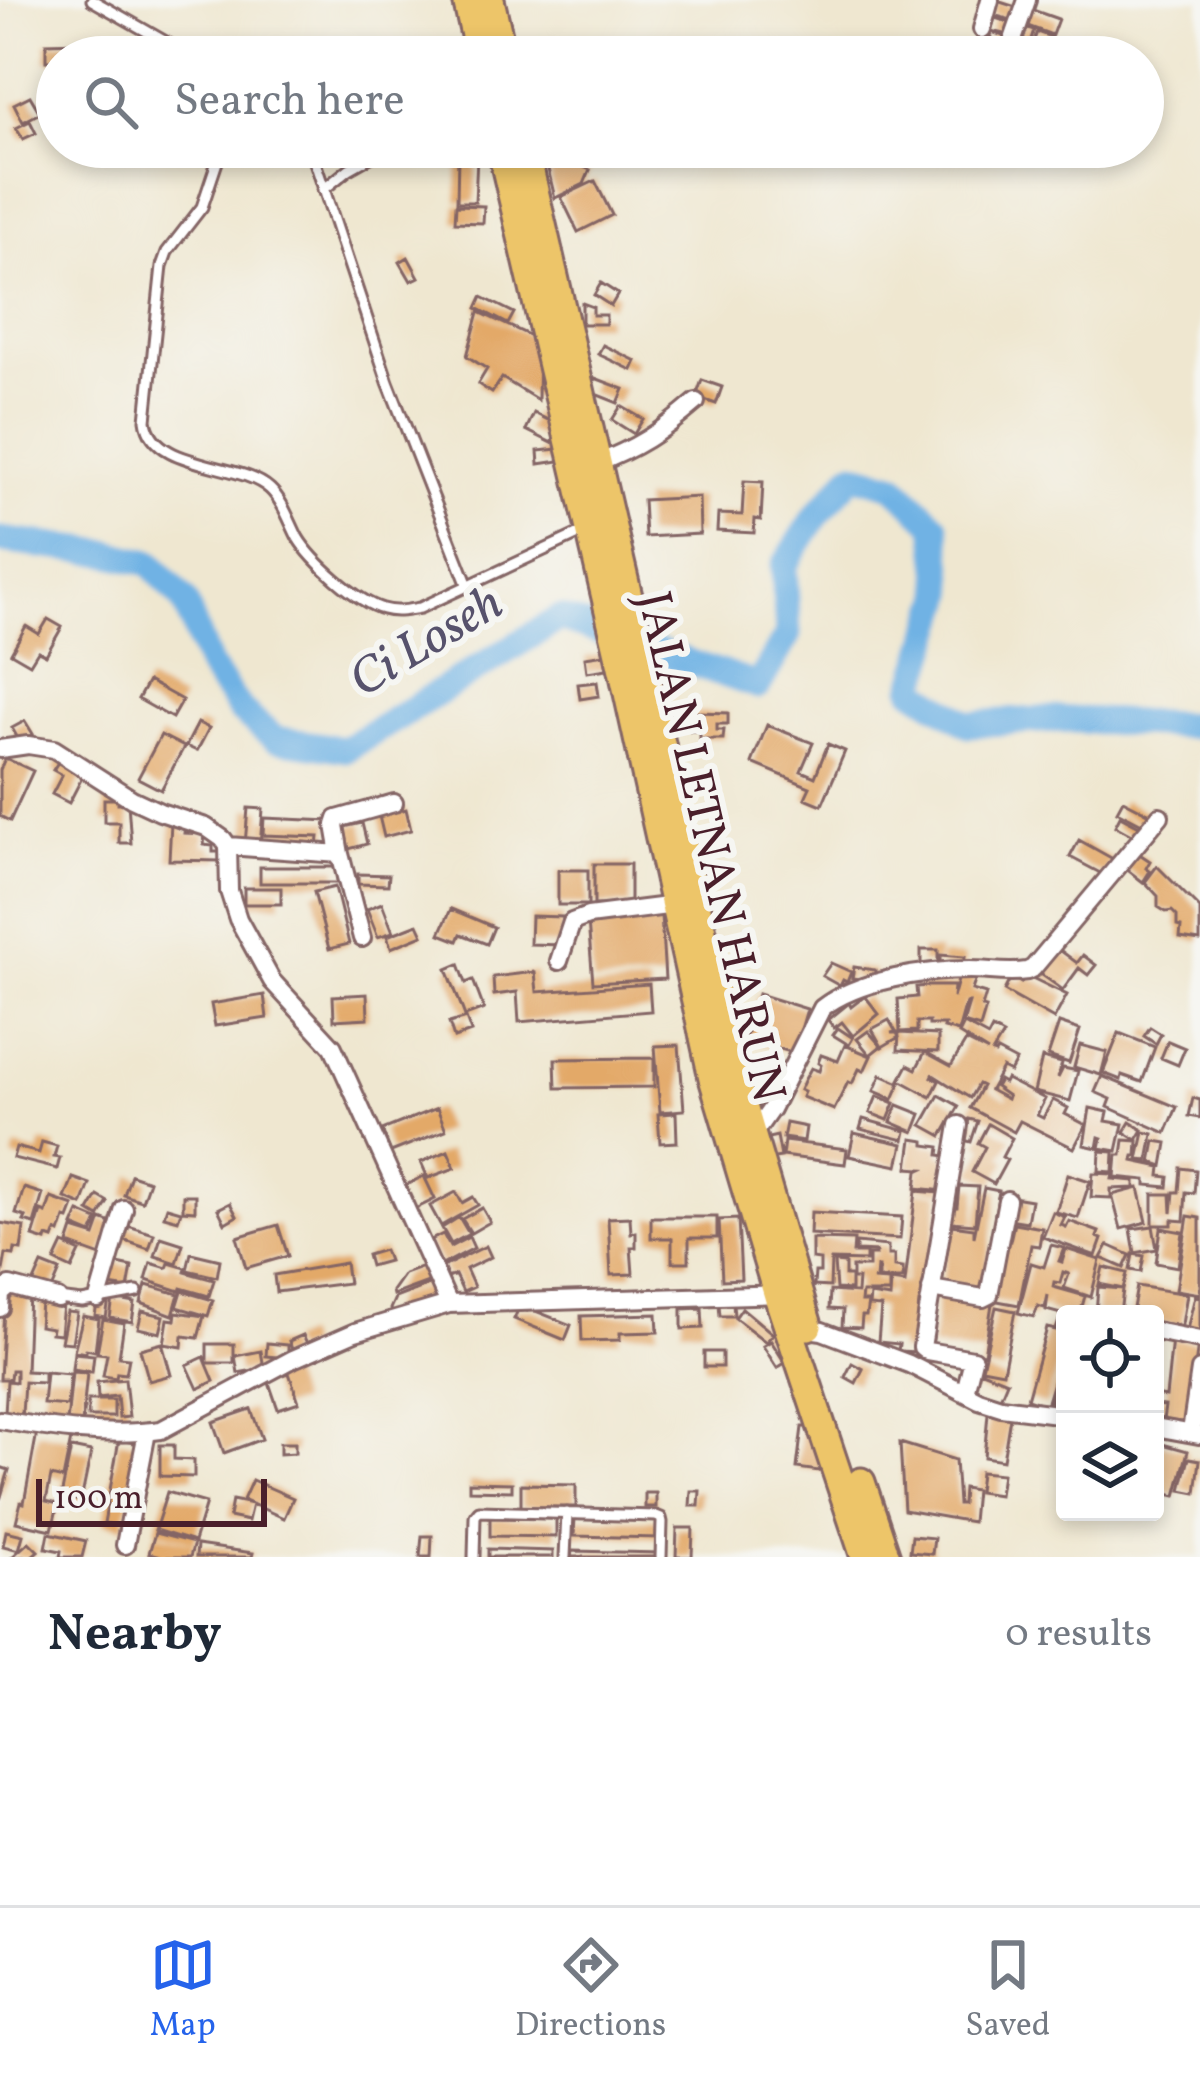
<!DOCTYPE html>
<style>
body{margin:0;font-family:Vollkorn,serif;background:#f6f6f7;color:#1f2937}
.controls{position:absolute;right:36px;bottom:36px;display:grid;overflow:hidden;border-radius:12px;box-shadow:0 6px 18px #0003}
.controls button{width:108px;height:108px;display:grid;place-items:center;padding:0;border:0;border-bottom:3px solid #e0e1e3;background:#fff;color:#1f2937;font:60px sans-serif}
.scale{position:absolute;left:36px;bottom:30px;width:231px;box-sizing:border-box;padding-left:12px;border:6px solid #4a1f2b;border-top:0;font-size:33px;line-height:42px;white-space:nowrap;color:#4a1f2b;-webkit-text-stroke:9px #f6f6f2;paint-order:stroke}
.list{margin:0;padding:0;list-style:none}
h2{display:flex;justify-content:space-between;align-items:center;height:156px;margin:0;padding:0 48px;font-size:51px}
h2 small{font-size:39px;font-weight:400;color:#747a83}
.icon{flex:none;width:66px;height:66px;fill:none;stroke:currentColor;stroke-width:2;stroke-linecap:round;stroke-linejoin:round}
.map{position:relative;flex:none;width:1200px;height:1557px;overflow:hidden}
.search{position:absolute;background:#fff;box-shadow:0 6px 18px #0003;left:36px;right:36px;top:36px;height:132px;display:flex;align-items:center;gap:30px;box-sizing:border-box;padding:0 42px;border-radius:66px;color:#747a83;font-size:45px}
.sheet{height:348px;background:#fff}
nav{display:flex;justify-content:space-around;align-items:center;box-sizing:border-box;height:168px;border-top:3px solid #e0e1e3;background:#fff;font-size:33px;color:#747a83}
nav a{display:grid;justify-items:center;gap:6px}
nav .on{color:#2563eb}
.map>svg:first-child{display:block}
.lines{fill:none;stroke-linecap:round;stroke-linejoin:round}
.river{stroke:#6fb2e4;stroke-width:27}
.building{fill:#e3a967}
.lane-casing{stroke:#846565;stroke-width:15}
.street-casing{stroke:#846565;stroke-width:22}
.primary-casing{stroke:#846565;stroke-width:33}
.lane{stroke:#fff;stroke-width:9}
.street{stroke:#fff;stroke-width:16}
.primary{stroke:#edc569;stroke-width:27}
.labels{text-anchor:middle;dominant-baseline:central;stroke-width:12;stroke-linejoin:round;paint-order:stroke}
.street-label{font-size:48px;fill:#4a1f2b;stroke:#f6f6f2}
.water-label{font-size:51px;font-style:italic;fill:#57526c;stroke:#f6f6f2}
</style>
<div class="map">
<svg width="1200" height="1557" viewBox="0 0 1200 1557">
<rect width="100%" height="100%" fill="#f6f6f2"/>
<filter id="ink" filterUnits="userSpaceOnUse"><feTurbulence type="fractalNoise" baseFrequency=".00833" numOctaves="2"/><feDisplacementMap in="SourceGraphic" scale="24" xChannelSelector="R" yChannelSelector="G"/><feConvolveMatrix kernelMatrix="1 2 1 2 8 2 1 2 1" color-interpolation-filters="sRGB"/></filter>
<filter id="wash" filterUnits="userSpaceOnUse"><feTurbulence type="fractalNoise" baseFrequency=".004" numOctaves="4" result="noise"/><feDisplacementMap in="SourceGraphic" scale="48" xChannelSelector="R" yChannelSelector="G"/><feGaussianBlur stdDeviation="2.7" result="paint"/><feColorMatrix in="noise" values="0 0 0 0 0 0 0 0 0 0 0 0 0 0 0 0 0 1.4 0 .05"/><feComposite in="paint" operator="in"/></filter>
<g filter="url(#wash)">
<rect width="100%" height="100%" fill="#efe7d0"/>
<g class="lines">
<path class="river" d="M0 540 107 553 150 563 184 600 209 666 241 711 275 739 346 749 560 618 758 686 788 634 784 566 817 515 853 474 894 485 936 525 944 594 914 689 968 724 1056 719 1200 726"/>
</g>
<g id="blocks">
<path class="building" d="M997 1 1019 8 1015 21 993 15Z
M1027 8 1058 19 1052 35 1022 24Z
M995 18 1012 23 1008 35 991 31Z
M1022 26 1034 30 1027 51 1014 47Z
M992 32 1006 37 1003 47 989 43Z
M1037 32 1051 37 1044 55 1030 51Z
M80 42V57H57V61H46V43Z
M30 96 40 113 23 122 14 104Z
M30 121 36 133 23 139 16 128Z
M543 148 590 170 584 184 555 198Z
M458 155 477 156 475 202H457Z
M595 181 612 215 578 232 561 197Z
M456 205 484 206 483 223 455 222Z
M408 257 419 277 411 281 400 262Z
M601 283 618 294 611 306 594 295Z
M482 297 514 313 508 324 477 308Z
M582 303 593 307V315H606V324H582Z
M479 312 539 340 538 400 502 378 492 393 478 384 487 369 467 356Z
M603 345 636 361 632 370 598 354Z
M595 378 624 389 618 403 590 392Z
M702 380 722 387 716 404 696 397Z
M621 406 643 419 634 434 612 420Z
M534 413 560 426 552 443 526 430Z
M558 449 559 461 539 464 538 451Z
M744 481 763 482 761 520 755 519 754 533 717 531 718 514 742 515Z
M699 497 700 534 645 537 643 500Z
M48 619 62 627 46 655 38 651 30 664 11 653 26 626 39 634Z
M605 654 607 669 587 672 585 657Z
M148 681 182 700 172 718 138 699Z
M597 682 599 696 580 699 578 684Z
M696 712 728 713V724H717V730H724L723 739H700V731H691V718H696Z
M25 721 33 734 20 742 12 728Z
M198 723 209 728 197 751 186 746Z
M767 725 813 743 801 771 815 777 828 744 845 751 822 805 805 798 810 787 752 763Z
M161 735 184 747 161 790 138 778Z
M5 758 33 771 10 821 0 816V770Z
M60 759 85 772 69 803 52 794 62 775 53 770Z
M104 799H118V803H128L131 843H119V822H104Z
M1123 800 1150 814 1144 825 1117 811Z
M248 808 263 809 260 846 245 845Z
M406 809 411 830 384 837 379 816Z
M1120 816 1143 828 1137 838 1115 826Z
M264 818 330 821 329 846H318L319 837 263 835Z
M171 822 185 823 184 833 205 834 204 845 213 846V852H221V861L169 860Z
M362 823 367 844 349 849 344 827Z
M1079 840 1113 859 1104 875 1070 857Z
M1138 853 1150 861 1146 868 1150 871 1143 882 1125 868Z
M594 864H630V905H594Z
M1157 866 1200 909V941L1180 938 1181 927 1177 926V916L1172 911 1166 912 1158 907V896L1145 882Z
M260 867H337V883H260Z
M558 870H588V905H558Z
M358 874 389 875 388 885 358 884Z
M335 887 349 944 329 949 314 892Z
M244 888H281V904H244Z
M382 903 393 932 378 937 367 909Z
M451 909 494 927 487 944 461 934 458 941 440 934Z
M531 916 563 917 562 945 530 944Z
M661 916 665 979 593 983 588 921Z
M418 924 423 935 391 948 387 936Z
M1057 948 1077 963 1083 955 1096 965 1088 975 1079 968 1063 990 1039 973Z
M921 950H938V963L921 964Z
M940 955 965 957 964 967 940 966Z
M831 963 851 972 847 982 843 980 840 986 822 976Z
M459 964 466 983 473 980 484 1009 465 1016 447 969Z
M854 967 875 970 874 981 852 978Z
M535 972 537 992 649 984 651 1011 519 1022 517 992 494 995 493 977Z
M960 973 976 978 972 990 986 994 982 1007 986 1008 980 1028 963 1023 969 1003H966L958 1032 944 1028 945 1025H929V1022H917V1031L900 1032 898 999 917 997 916 987 928 986H954L953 998Z
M1026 975 1067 995 1054 1019 1004 991 1011 977 1021 983Z
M367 994 368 1018 334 1020 333 996Z
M758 994 807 1009 794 1053 745 1039Z
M264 995 267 1018 215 1026 211 1004Z
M865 996 879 1014 853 1036 842 1022 834 1028 828 1020 849 1003 851 1007Z
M466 1018 471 1032 454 1038 449 1023Z
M889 1020 896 1032 891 1033H897L899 1037 882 1047 872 1029Z
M1059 1023 1080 1030 1069 1063 1048 1056Z
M964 1024 988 1037 992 1029 1003 1035 992 1053 995 1054 997 1051 1016 1061 1010 1072 1002 1068 990 1090 1007 1099 1008 1096 995 1087 999 1080 1004 1083 1006 1079 1045 1099 1037 1115 1043 1118 1053 1100 1068 1108 1065 1114 1086 1125 1074 1148 1020 1121 1014 1132 970 1108 982 1086 978 1084 970 1098 933 1075 932 1077 939 1081 931 1097 900 1080 908 1065 916 1069 925 1052 951 1066 966 1041 988 1052 959 1034Z
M1150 1027 1161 1034 1156 1044 1144 1036Z
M838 1028 853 1038 849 1045 833 1035Z
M868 1031 881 1046 870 1055 857 1039Z
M899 1033 938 1035V1052L898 1050Z
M1119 1033 1155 1047 1142 1082 1122 1075 1121 1080 1103 1073Z
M1168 1041 1185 1048 1178 1065 1161 1058Z
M679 1045 684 1110 660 1112 655 1046Z
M845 1045 871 1056 864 1071 859 1069 852 1084 848 1082 834 1110 802 1097 804 1092 800 1090 804 1081 811 1068 819 1071 821 1065 818 1063 821 1055 838 1061Z
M1080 1045 1107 1052 1101 1075 1074 1067Z
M654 1058V1087L556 1088 555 1059Z
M1042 1058 1062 1063 1058 1078 1063 1068 1078 1071 1070 1101 1034 1092Z
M881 1075 900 1083 893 1099 874 1091Z
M1102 1076 1177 1107 1166 1133 1108 1107 1111 1099 1095 1092Z
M771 1086 774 1101 756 1118 750 1090Z
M939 1095 959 1106 942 1136 922 1125Z
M877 1096 895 1103 888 1120 870 1113Z
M1193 1098 1200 1100V1118L1189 1116Z
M898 1105 921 1114 914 1132 891 1122Z
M437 1108 446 1130 391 1152 382 1130Z
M1090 1108 1108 1112 1106 1121 1123 1124 1117 1151 1100 1148 1102 1138 1099 1137 1097 1148 1084 1145Z
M676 1113 677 1142 660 1143 658 1114Z
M863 1119 906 1131 904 1140 860 1129Z
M969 1119 978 1121 971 1142 963 1140Z
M1130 1122 1143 1130 1137 1140 1124 1132Z
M786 1123 806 1127 804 1141 783 1138Z
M988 1124 1012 1138 1002 1157 1007 1160 994 1184 972 1172 985 1147 978 1143Z
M1144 1132 1153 1134 1148 1161 1138 1160Z
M854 1133 903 1144 898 1166 849 1156Z
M777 1136 781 1157 768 1159 764 1139Z
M912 1139 925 1141V1145L940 1147 939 1155 946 1156 944 1191 916 1188 918 1171 922 1169 908 1168Z
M1124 1140 1138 1141 1137 1156H1134L1133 1161 1161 1167 1160 1176 1169 1177 1168 1187 1146 1185V1180L1115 1177 1117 1155H1122Z
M784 1141 847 1149 845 1164 782 1156Z
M1155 1141 1167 1143 1163 1166 1151 1162Z
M42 1142 57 1146 54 1157 60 1158 57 1169 13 1158 16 1147 39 1153Z
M448 1151 455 1168 428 1178 421 1162Z
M1100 1151 1114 1152 1113 1172 1099 1171Z
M1181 1168 1196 1170 1194 1193 1186 1192 1184 1221 1172 1220V1225H1153V1194H1171L1172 1213 1174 1192H1179Z
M1093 1173 1113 1174 1112 1179 1135 1181V1188L1111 1189V1198L1091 1197Z
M1068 1174 1090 1181 1078 1218 1056 1212Z
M131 1175 149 1181 142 1201 124 1195Z
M424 1176 435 1199 415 1209 404 1186Z
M73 1178 90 1184 82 1205 65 1198Z
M959 1186 978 1187 975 1224 950 1222 951 1207H957Z
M24 1188 43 1194 34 1224 24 1221 26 1217 16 1214Z
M984 1188 999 1191 984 1280 987 1290 941 1283 951 1225 974 1228V1237Z
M1139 1188 1147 1222 1121 1229 1112 1195Z
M916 1191 940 1193 927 1284H923L921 1303H919L917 1323H921L918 1352 898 1351 899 1344 878 1342 881 1307 869 1306 870 1295 890 1298 891 1281 905 1283Z
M456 1192 462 1203 473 1197 478 1205 441 1226 430 1206Z
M183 1195H195V1211L183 1210Z
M98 1196 108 1202 99 1217 89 1211Z
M1013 1197 1031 1200 1027 1222 1009 1219Z
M51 1198 74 1206 69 1219 65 1218 60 1233 56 1231 53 1239 47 1237 46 1241 33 1237 41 1211 46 1213Z
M230 1203 237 1216 225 1223 218 1209Z
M167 1207 181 1211 178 1220 164 1216Z
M482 1208 490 1222 471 1233 462 1219Z
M79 1212 98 1220 92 1234 73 1226Z
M811 1212 902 1217 900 1239 810 1234Z
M1053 1212 1065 1217 1061 1225 1066 1227 1069 1221 1099 1232 1097 1237 1102 1239 1096 1256 1043 1237Z
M1188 1216 1200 1218V1294L1176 1290Z
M459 1217 469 1234 451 1244 442 1228Z
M630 1217 631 1233 636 1232V1247H631L633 1274 611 1275 608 1218Z
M651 1217H717V1238H689V1262H672V1238H651Z
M101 1219 119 1226 107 1240 101 1256 68 1244 73 1229 95 1236Z
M738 1219 741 1279 722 1280 719 1220Z
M0 1223 24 1227 21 1250 15 1249 14 1255 6 1254 2 1276H0Z
M1014 1223 1042 1228 1039 1246 1031 1245 1019 1305 992 1300 1005 1240 1010 1241Z
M125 1225 154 1234 149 1249 120 1239Z
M278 1225 288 1256 246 1268 237 1237Z
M1153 1226 1157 1249 1135 1253 1131 1229Z
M1161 1228 1183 1232 1178 1267 1156 1263Z
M443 1234 450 1247 469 1237 474 1248 442 1265 429 1241Z
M161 1237 183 1244 177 1263 155 1256Z
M812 1239 854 1240 853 1253H866V1261L831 1260 830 1287 814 1286 815 1272H820V1260L812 1259Z
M856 1243 888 1246V1255H894V1267L903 1268V1279H879V1267H877L876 1279 873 1280 889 1281V1293H862L861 1302H868L866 1316H862L861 1328 842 1327 843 1310 829 1309 830 1291 857 1293 858 1279H852V1267H869V1255H876V1252L856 1251Z
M63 1244 80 1252 72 1269 55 1261Z
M1051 1245 1064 1248 1059 1261 1062 1262 1066 1249 1100 1260 1091 1297 1064 1288 1069 1274 1063 1272 1060 1283 1054 1282 1053 1287 1085 1296 1080 1314H1065V1343L1046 1405 1027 1399 1047 1328 1056 1330 1061 1314 1046 1310 1048 1295 1045 1308 1038 1306 1034 1317 1018 1313 1031 1263 1044 1267Z
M1108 1245 1130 1255 1124 1268 1101 1258Z
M486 1246 491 1257 466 1269 474 1287 463 1292 455 1275 448 1278 443 1267Z
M384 1250 388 1261 370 1266 367 1255Z
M191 1253 220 1260 217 1277 187 1270Z
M1133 1254 1144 1256 1141 1272 1130 1270Z
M834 1262 845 1263V1276H851V1290L836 1289Z
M113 1263 132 1267 128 1289 109 1286Z
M151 1263 167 1268 169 1263 186 1268 185 1272 214 1280 209 1296 181 1288 180 1291 146 1280Z
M345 1263 348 1283 276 1292 274 1275Z
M42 1264 60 1271 51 1292 33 1284Z
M426 1266 431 1281 393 1295 392 1291 404 1274Z
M1103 1267 1127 1273 1123 1289 1099 1284Z
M434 1283 439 1298 392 1315 390 1309 395 1298Z
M146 1285 179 1294 173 1315 141 1303Z
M1137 1286 1187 1294 1181 1330 1175 1329 1176 1325 1155 1322V1314H1132Z
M1098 1287 1123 1289 1120 1314 1096 1313Z
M182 1291 213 1300 208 1316 177 1307Z
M5 1292 29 1293 26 1371 44 1372V1383L24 1382 22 1414 5 1413 7 1381 16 1382V1370H11L10 1379H0Z
M99 1292 110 1294 106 1318 95 1316Z
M938 1294 992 1304 984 1354 932 1347Z
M1195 1296 1200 1297V1337L1186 1334Z
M113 1299 135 1303 132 1322 110 1318Z
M41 1303 63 1305 60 1334 51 1333 52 1328 39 1326Z
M719 1304H733L734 1316H720Z
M996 1307 1015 1311 1003 1372 982 1368Z
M519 1308 527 1311 528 1308 571 1325 565 1340 514 1319Z
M702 1308 703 1328 682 1329V1309Z
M742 1308 773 1334 766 1342 735 1318Z
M142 1311 164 1316 160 1333 138 1328Z
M67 1312 77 1313 72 1343 61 1342Z
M176 1312 204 1316 198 1338 183 1336 182 1347 164 1344 168 1319 175 1320Z
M657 1314 658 1332 620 1333V1340L582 1341 581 1316Z
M83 1316 99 1319 95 1351 86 1349V1353L74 1351Z
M103 1319 124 1323 119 1357 129 1358 126 1374 117 1373 116 1378 103 1376 107 1354 97 1353Z
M303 1335 308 1345 293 1352 289 1341Z
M1172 1339 1198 1342 1189 1423 1163 1420 1165 1406 1155 1405V1395L1166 1397Z
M771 1341 785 1363 777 1368 763 1346Z
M162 1343 171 1375 149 1381 140 1349Z
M267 1343 288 1345V1358L266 1356Z
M207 1344H234V1363H207Z
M261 1351 264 1368 238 1373 235 1356Z
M704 1352H722V1367H704Z
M74 1353 94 1355 92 1372 72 1369Z
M204 1357 214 1381 198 1389 187 1365Z
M852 1363 863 1369 856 1383 845 1377Z
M979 1370 1007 1381 1000 1398 972 1387Z
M46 1372 70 1374 67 1406 43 1404Z
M72 1372 87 1373 82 1424 67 1423Z
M289 1373 299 1402 278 1409 268 1380Z
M125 1379 129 1417 119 1418 117 1396 98 1398 97 1382Z
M1055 1384 1065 1386V1405L1050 1401Z
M88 1400H114V1417H88Z
M251 1409 262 1439 224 1453 213 1422Z
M988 1413 1010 1417 1003 1460 984 1457Z
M802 1427H808L826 1472 797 1468Z
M37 1432 71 1439 63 1479 51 1476 46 1501 58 1504 52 1530 16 1522 21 1502 24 1503Z
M119 1440 139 1444 124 1527 104 1523Z
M1155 1442 1188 1451 1176 1496 1155 1491Z
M280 1443H295V1453L280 1454Z
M900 1443 955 1460 958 1504H962L963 1488 975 1490 972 1522 904 1510Z
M160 1445H174V1459L194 1460V1477L160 1476Z
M71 1448 91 1452 81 1501 61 1497Z
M1189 1458 1200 1460 1196 1493 1181 1490Z
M0 1467 9 1470 1 1497 0 1496Z
M980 1472 1002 1474 999 1495 978 1492Z
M252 1480 293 1498 284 1518 243 1500Z
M469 1482 512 1483V1491L469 1490Z
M521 1484 576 1485V1507H521Z
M691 1491H700L699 1506H690Z
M167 1492 206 1503 194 1542 155 1530Z
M645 1493H656V1507H645Z
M232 1500 252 1504 248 1521 229 1517Z
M490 1518 556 1519V1537L490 1536Z
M575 1518 660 1520V1538L574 1536Z
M677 1528H693L692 1557H676Z
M6 1531 23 1535 19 1550 3 1546Z
M49 1533 86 1541 82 1557H60L61 1551 46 1548Z
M155 1533 194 1543 190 1557H164L149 1553Z
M422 1536H432L431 1557H420Z
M912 1536 934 1538 932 1554 910 1552Z
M29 1542 38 1551 31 1557H12Z
M197 1545 253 1553 252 1557H196Z
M488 1549 553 1551V1557H488Z
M572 1551 660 1553V1557H571Z"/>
</g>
</g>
<g filter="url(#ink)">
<use href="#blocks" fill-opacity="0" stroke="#846565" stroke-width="3"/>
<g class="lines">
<g class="lane-casing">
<path id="lane" d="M92 0 192 57
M222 147 202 207 167 252 162 266 146 420C152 470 240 461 270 489 283 501 290 523 298 538 312 561 357 602 383 609 396 613 408 610 420 608L585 531
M310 147 388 382 468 586
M363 147 397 152 432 147
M323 190 349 169 381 151
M58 1299 82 1302 137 1292
M474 1557 475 1516 479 1511 656 1516 661 1518 662 1522 661 1557
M565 1557 567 1513"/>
</g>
<g class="street-casing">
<path id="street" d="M982 29 990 0
M1007 57 1027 0
M593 465C637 448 660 433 696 402
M0 749 28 745 54 749 132 799 160 812 206 827 223 839 228 846 229 891 238 919 272 981 333 1047 449 1304
M228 846 340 854 362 938
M340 854 335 825 337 819 394 803
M559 961 572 922 588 916 675 905
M959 1125 922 1347 927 1351 973 1359 965 1392
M752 1136 771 1109 822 1008C858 980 925 970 970 970 989 970 1007 974 1027 971L1033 968 1160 816
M931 1289 983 1298 989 1295 1007 1200
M98 1299 124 1209
M0 1308 1 1294 10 1286 58 1299
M801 1328 822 1331 909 1364 979 1400 1001 1407 1065 1415
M1155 1331 1200 1340
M0 1420C53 1429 107 1437 161 1430L293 1359 355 1332 449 1304 786 1294
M1155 1427 1199 1435
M1191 1432 1200 1370
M125 1545 147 1432"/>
</g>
<g class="primary-casing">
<path id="primary" d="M467 0 480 57
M490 0 503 57
M501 147 624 675 713 1078 778 1296 865 1557
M524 147 645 670 732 1069 808 1326
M861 1482 886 1557"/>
</g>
<use href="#lane" class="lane"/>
<use href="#street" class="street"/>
<use href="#primary" class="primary"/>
</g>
</g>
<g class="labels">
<g class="street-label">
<text transform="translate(709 847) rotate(77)">JALAN LETNAN HARUN</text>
</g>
<g class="water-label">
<text transform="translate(427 643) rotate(-31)">Ci Loseh</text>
</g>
</g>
</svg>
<div class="controls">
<button><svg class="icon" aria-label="locate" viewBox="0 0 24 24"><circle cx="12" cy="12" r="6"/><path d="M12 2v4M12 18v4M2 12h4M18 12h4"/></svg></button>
<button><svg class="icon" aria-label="layers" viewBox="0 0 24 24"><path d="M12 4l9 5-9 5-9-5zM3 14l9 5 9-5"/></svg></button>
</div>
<div class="scale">100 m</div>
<div class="search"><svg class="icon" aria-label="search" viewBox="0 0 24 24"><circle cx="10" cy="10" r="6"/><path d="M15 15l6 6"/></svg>Search here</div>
</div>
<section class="sheet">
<h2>Nearby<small>0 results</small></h2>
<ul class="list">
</ul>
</section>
<nav>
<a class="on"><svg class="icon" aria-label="map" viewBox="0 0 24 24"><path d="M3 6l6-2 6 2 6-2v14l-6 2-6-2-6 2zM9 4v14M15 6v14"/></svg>Map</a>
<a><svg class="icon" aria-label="directions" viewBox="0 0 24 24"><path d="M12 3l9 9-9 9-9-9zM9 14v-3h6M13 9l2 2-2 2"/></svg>Directions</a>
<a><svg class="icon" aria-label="saved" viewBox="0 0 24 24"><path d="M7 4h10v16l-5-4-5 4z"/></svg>Saved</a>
</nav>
